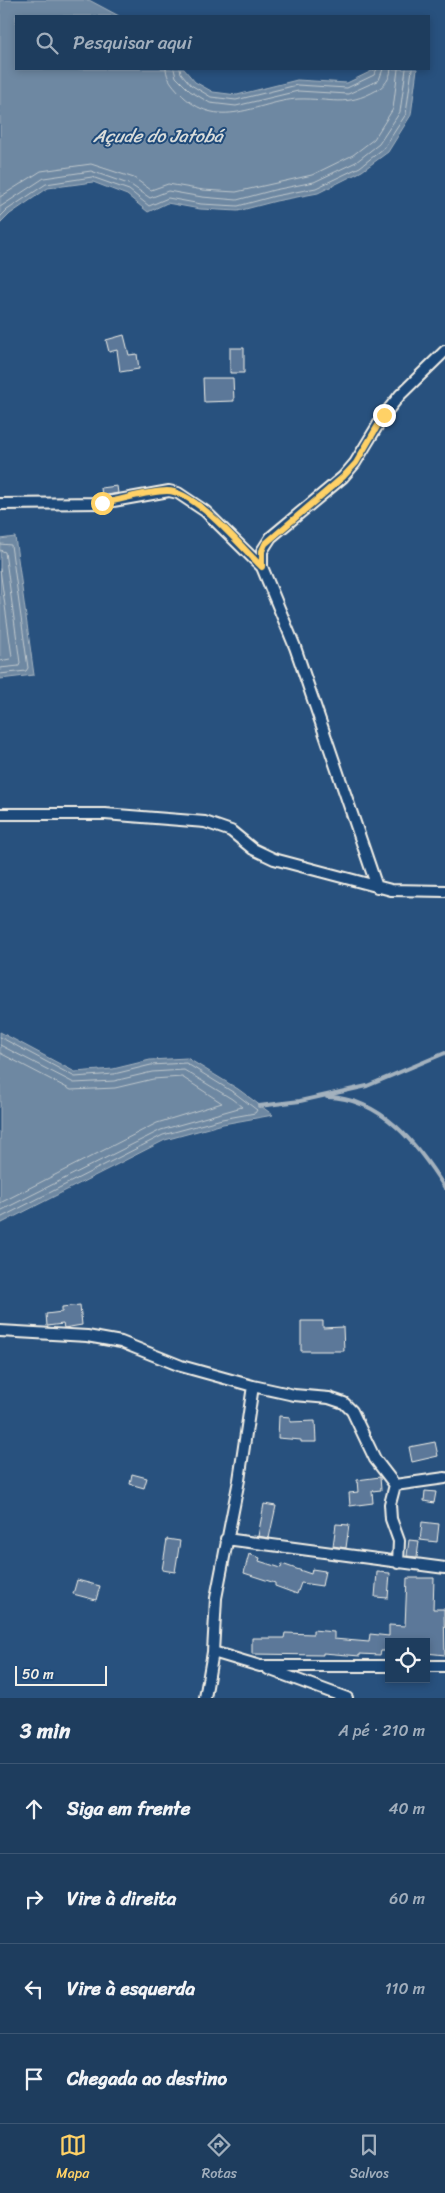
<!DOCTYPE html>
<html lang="pt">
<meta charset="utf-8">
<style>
body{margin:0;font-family:Sriracha,sans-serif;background:#264464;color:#f1f3f6}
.controls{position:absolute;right:15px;bottom:15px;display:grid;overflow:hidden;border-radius:0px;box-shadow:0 2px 8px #0003}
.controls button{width:45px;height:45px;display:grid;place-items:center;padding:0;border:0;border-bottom:1px solid #3c5673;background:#1e3d5e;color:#f1f3f6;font:25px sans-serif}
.scale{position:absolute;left:15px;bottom:12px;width:92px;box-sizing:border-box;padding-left:5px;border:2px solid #f4f1e8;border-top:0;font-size:14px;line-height:18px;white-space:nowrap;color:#f4f1e8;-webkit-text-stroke:4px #1f4a7a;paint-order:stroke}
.stop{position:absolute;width:15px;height:15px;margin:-11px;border:4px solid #ffd166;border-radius:50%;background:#fff}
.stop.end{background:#ffd166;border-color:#fff;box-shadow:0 1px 5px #0008}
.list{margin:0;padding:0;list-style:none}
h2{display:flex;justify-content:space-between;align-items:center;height:65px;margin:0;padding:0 20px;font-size:21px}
h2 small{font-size:16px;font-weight:400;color:#a1aebc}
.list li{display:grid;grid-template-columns:32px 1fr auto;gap:15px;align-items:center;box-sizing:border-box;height:90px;padding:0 20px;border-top:1px solid #3c5673}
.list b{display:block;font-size:19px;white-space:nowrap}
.list em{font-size:16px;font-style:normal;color:#a1aebc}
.icon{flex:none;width:28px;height:28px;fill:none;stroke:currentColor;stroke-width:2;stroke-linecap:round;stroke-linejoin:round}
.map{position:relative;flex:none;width:445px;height:1698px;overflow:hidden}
.search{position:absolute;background:#1e3d5e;box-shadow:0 2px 8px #0003;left:15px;right:15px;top:15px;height:55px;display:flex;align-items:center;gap:12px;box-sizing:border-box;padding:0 18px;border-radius:0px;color:#a1aebc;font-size:19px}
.sheet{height:425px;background:#1e3d5e}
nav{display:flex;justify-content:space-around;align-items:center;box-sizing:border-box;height:70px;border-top:1px solid #3c5673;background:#1e3d5e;font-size:14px;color:#a1aebc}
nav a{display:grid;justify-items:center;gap:2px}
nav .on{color:#ffd166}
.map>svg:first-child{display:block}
.water{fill:#6e88a2;stroke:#a4b2be}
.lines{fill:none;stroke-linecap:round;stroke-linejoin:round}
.shore{stroke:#bec7cc;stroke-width:1}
.stream{stroke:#a4b2be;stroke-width:4}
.building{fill:#5b7899;stroke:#f4f1e8}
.minor-casing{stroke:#f4f1e8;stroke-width:14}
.minor{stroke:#1f4a7a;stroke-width:10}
.route{stroke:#ffd166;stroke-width:6}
.labels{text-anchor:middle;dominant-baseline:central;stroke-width:4;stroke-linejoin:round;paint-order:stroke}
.water-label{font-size:18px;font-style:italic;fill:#d9dcda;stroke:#1f4a7a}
</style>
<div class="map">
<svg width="445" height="1698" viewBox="0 0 445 1698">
<rect width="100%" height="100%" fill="#28517e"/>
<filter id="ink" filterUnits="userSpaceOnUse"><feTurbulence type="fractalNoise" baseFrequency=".02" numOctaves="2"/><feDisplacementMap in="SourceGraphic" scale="10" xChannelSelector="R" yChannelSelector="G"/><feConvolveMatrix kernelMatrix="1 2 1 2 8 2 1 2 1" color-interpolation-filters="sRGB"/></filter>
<g filter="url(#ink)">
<path class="water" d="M0 0H89L119 16H16V69H184L195 82 213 92 237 95 297 80 347 83 376 69H417L411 115 388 152 362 171 318 193 276 201 238 211 200 209 167 203 148 212 127 195 93 182 48 188 10 214 0 224Z
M15 537 34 675 0 679V539Z
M0 1032 75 1072 113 1069 150 1060 187 1058 238 1089 273 1115 223 1124 165 1140 0 1224Z"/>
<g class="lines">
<path class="shore" d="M166 69C167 79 172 84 179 92 218 134 257 101 298 99 331 98 345 108 377 90 385 85 390 79 391 69
M174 69 176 77 190 91 210 103 236 106 298 91 348 94 379 80 383 69
M180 69 181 73 191 85 211 97 236 100 297 85 347 88 374 75 377 69
M0 197 41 171 91 164 134 178 151 190 168 184 203 190 236 192 312 175 353 155 374 139 393 109 398 69
M0 207 44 178 91 171 131 185 150 198 168 191 202 197 237 200 274 190 314 182 356 162 379 144 400 112 406 69
M0 217 7 210 46 184 92 177 129 190 149 206 168 198 201 204 238 206 275 196 316 188 360 167 384 148 406 114 412 69
M0 544 11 545 28 668 26 671 0 674
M0 550 5 552 20 663 19 666 0 668
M0 569 12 657 10 659 0 661
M0 1037 75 1077 114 1074 151 1065 186 1063 236 1094 257 1110 255 1113 222 1119 163 1135 0 1218
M0 1045 74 1083 114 1081 152 1072 184 1070 232 1099 242 1107 161 1130 0 1211
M0 1053 71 1090 115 1088 153 1079 182 1077 222 1103 157 1123 0 1203"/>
<path class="stream" d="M327 1097C382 1098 418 1145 445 1188
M259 1106 300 1101 367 1086 445 1053"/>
</g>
<path class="building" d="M124 335 129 355 137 354 139 369 120 372 117 350 109 352 106 340Z
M230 348H244V373H230Z
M203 378H233L234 401 204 402Z
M117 486 118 493 102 496 101 488Z
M80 1305 82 1325 64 1328 63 1324 47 1326 46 1314 62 1312V1307Z
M301 1321H323V1328L343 1327 344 1351H301Z
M279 1416 290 1417V1422L315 1421 316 1442H301V1440L278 1438Z
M435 1442 438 1456 412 1462 409 1447Z
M132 1474 147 1478 144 1488 130 1484Z
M380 1477 381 1490 372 1491 373 1503 350 1506 349 1493 358 1492 357 1480Z
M425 1491 436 1492 434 1503 424 1501Z
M264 1504 276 1506 269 1538 258 1536Z
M422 1522 439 1524 437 1542 420 1540Z
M336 1524 349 1525 346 1548 333 1546Z
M167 1539 180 1541 175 1572 162 1570Z
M409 1540 419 1541 417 1557 407 1556Z
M249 1554 260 1558 259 1561 281 1568 282 1564 311 1574 312 1569 325 1571 322 1586 301 1583 297 1594 275 1586V1583L244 1573Z
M377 1572 390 1573 388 1598 375 1597Z
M407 1578H434L433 1609H444L445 1655 426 1653V1642H389V1651H381L380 1655 360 1654V1656L323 1653V1655L252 1654V1638H284L285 1633 313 1634V1630L334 1632V1639L369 1642 370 1634 389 1636V1625L405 1626Z
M77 1580 100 1586 96 1600 73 1594Z"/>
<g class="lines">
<g class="minor-casing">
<path id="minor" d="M0 504 102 503 169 491 178 493 205 511 262 567 295 647 377 887
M262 567V551L271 537 343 477 355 463 384 415 400 395 445 351
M0 814H105L205 822 231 831 253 849 274 859 391 890 445 891
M0 1331 87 1336 121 1342 181 1366 253 1386 294 1395 329 1398 344 1403 352 1411 375 1459 395 1485
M395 1485 390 1504 391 1519 399 1541 398 1563
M395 1485 445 1478
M226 1539 445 1568
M213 1652 260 1666H389
M426 1666H445
M268 1669 347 1698
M205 1698 213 1652 216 1598 239 1480 253 1386"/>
</g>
<use href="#minor" class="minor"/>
</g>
</g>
<g class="lines" filter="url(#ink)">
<path class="route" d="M102 503C123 500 146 491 167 491 196 491 241 547 262 567V551L265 544 343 477 356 463 384 415"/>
</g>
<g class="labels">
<g class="water-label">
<text x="158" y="136">Açude do Jatobá</text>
</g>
</g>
</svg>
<div class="controls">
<button><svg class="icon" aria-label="locate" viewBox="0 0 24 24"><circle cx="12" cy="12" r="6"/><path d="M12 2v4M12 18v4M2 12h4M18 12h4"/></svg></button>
</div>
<div class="scale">50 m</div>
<div class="stop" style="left:102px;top:503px"></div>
<div class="stop end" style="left:384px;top:415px"></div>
<div class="search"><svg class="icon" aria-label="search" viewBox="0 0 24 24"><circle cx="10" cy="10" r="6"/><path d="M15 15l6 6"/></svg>Pesquisar aqui</div>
</div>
<section class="sheet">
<h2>3 min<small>A pé · 210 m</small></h2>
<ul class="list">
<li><svg class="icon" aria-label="ahead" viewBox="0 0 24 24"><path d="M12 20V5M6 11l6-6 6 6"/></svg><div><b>Siga em frente</b></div><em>40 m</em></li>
<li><svg class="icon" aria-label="right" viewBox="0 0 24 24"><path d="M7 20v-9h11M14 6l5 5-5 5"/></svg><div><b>Vire à direita</b></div><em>60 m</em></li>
<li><svg class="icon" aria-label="left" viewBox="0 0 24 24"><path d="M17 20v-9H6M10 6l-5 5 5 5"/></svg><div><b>Vire à esquerda</b></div><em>110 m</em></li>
<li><svg class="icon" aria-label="arrive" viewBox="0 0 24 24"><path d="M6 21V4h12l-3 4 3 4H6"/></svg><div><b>Chegada ao destino</b></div></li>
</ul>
</section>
<nav>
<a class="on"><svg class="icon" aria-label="map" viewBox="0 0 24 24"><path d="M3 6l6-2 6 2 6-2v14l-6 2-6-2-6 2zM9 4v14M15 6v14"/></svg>Mapa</a>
<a><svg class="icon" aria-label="directions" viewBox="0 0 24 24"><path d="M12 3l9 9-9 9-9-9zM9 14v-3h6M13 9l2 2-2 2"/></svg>Rotas</a>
<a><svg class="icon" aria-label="saved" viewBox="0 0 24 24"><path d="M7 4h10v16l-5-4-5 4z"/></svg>Salvos</a>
</nav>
